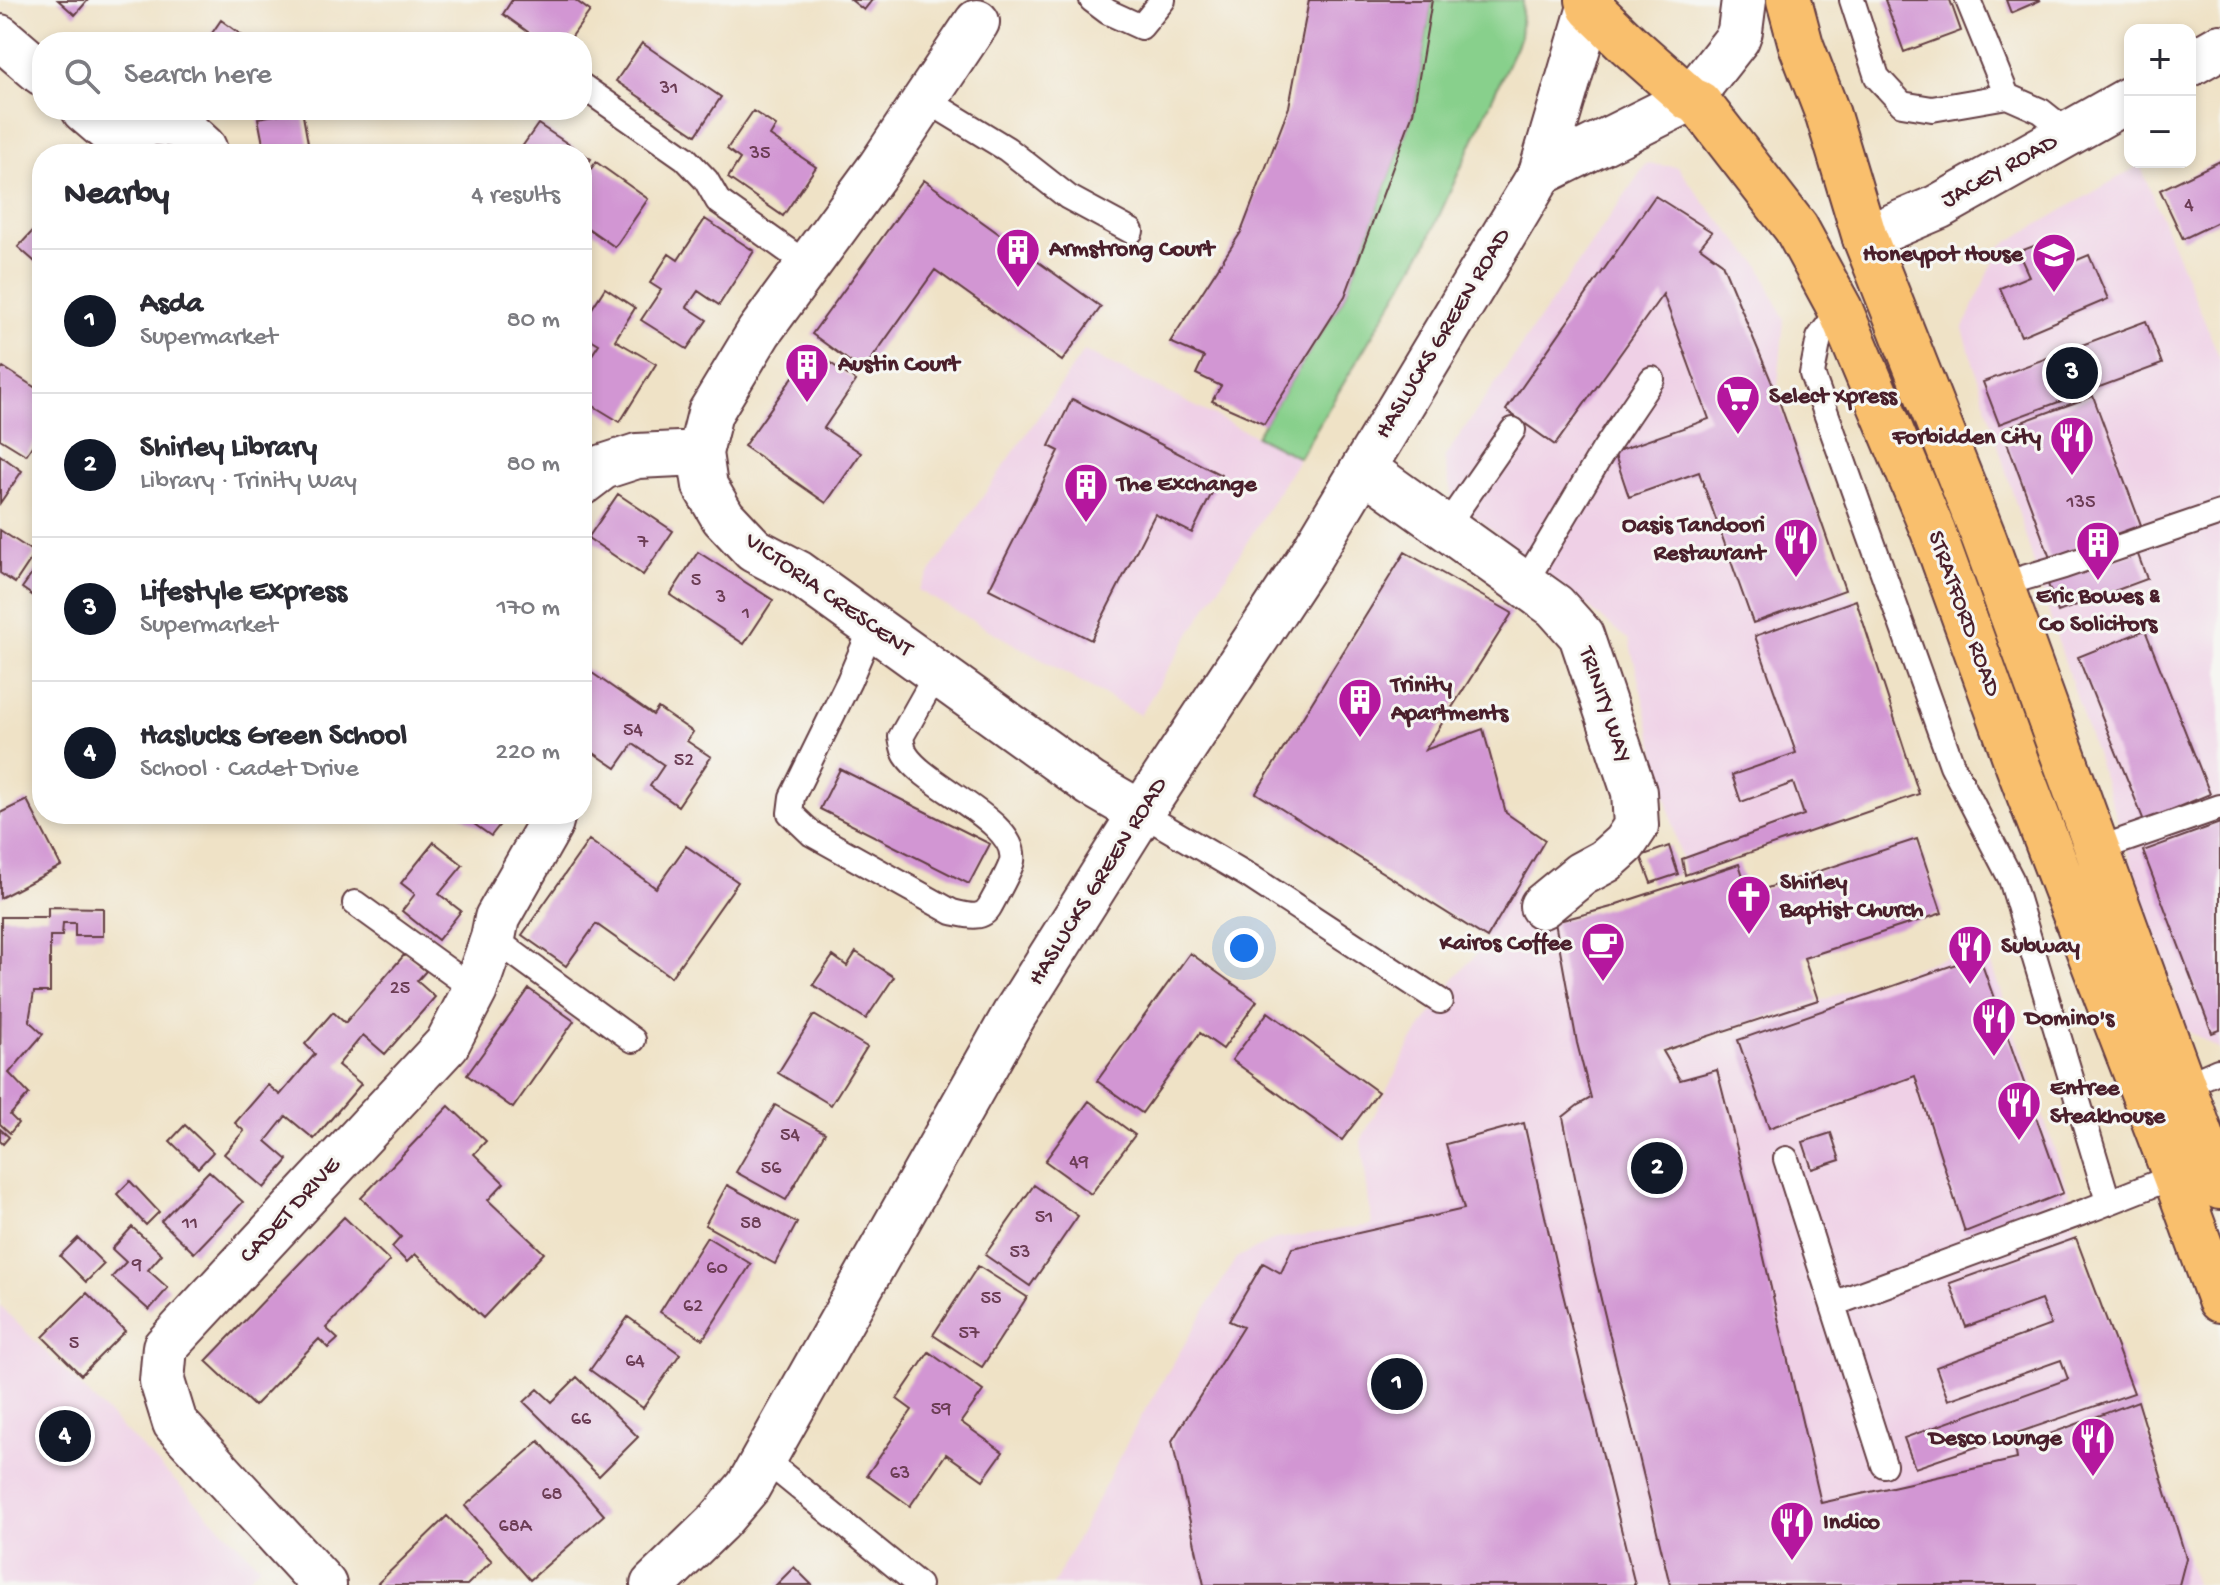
<!DOCTYPE html>
<meta charset="utf-8">
<style>
body{margin:0;font-family:"Gochi Hand",sans-serif;background:#f2f2f3;color:#2b2b33}
.controls{position:absolute;right:24px;top:24px;display:grid;overflow:hidden;border-radius:16px;box-shadow:0 4px 12px #0003}
.controls button{width:72px;height:72px;display:grid;place-items:center;padding:0;border:0;border-bottom:2px solid #e1e1e2;background:#fff;color:#2b2b33;font:40px sans-serif}
.you{position:absolute;left:1244px;top:948px;width:28px;height:28px;margin:-20px;border:6px solid #fff;border-radius:50%;background:#1a73e8;box-shadow:0 0 0 12px #1a73e833}
.badge{display:grid;place-items:center;width:52px;height:52px;border-radius:50%;background:#111827;color:#fff;font-size:26px;font-weight:700}
.pin{position:absolute;translate:-50% -50%;border:4px solid #fff;box-shadow:0 2px 8px #0006}
.list{margin:0;padding:0;list-style:none}
h2{display:flex;justify-content:space-between;align-items:center;height:104px;margin:0;padding:0 32px;font-size:34px}
h2 small{font-size:26px;font-weight:400;color:#7c7c81}
.list li{display:grid;grid-template-columns:52px 1fr auto;gap:24px;align-items:center;box-sizing:border-box;height:144px;padding:0 32px;border-top:2px solid #e1e1e2}
.list b{display:block;font-size:30px;white-space:nowrap}
.list p{margin:0;font-size:26px;white-space:nowrap;color:#7c7c81}
.list em{font-size:26px;font-style:normal;color:#7c7c81}
.icon{flex:none;width:44px;height:44px;fill:none;stroke:currentColor;stroke-width:2;stroke-linecap:round;stroke-linejoin:round}
.map{position:relative;flex:none;width:2220px;height:1585px;overflow:hidden}
.search{position:absolute;background:#fff;box-shadow:0 4px 12px #0003;left:32px;top:32px;width:560px;height:88px;display:flex;align-items:center;gap:20px;box-sizing:border-box;padding:0 28px;border-radius:32px;color:#7c7c81;font-size:30px}
.panel{position:absolute;background:#fff;box-shadow:0 4px 12px #0003;left:32px;top:144px;width:560px;height:680px;border-radius:32px}
.map>svg:first-child{display:block}
.built{fill:#efd0e6}
.green{fill:#88d08c;stroke:#69785c;stroke-width:2}
.building{fill:#d296d3}
.lines{fill:none;stroke-linecap:round;stroke-linejoin:round}
.service-casing{stroke:#633c42;stroke-width:28}
.minor-casing{stroke:#633c42;stroke-width:48}
.tertiary-casing{stroke:#633c42;stroke-width:48}
.trunk-casing{stroke:#633c42;stroke-width:48}
.service{stroke:#fff;stroke-width:24}
.minor{stroke:#fff;stroke-width:44}
.tertiary{stroke:#fff;stroke-width:44}
.trunk{stroke:#f9bf6d;stroke-width:44}
.labels{text-anchor:middle;dominant-baseline:central;stroke-width:6;stroke-linejoin:round;paint-order:stroke}
.number-label{font-size:20px;fill:#6c3d55}
.street-label{font-size:24px;fill:#4a1f2b;stroke:#f6f6f2}
.poi-label{font-size:24px;font-weight:bold;fill:#4a1f2b;stroke:#f6f6f2;text-anchor:start}
</style>
<div class="map">
<svg width="2220" height="1585" viewBox="0 0 2220 1585">
<rect width="100%" height="100%" fill="#f6f6f2"/>
<filter id="ink" filterUnits="userSpaceOnUse"><feTurbulence type="fractalNoise" baseFrequency=".0125" numOctaves="2"/><feDisplacementMap in="SourceGraphic" scale="16" xChannelSelector="R" yChannelSelector="G"/><feConvolveMatrix kernelMatrix="1 2 1 2 8 2 1 2 1" color-interpolation-filters="sRGB"/></filter>
<filter id="wash" filterUnits="userSpaceOnUse"><feTurbulence type="fractalNoise" baseFrequency=".006" numOctaves="4" result="noise"/><feDisplacementMap in="SourceGraphic" scale="32" xChannelSelector="R" yChannelSelector="G"/><feGaussianBlur stdDeviation="1.8" result="paint"/><feColorMatrix in="noise" values="0 0 0 0 0 0 0 0 0 0 0 0 0 0 0 0 0 1.4 0 .05"/><feComposite in="paint" operator="in"/></filter>
<g filter="url(#wash)">
<rect width="100%" height="100%" fill="#efe2c6"/>
<path class="built" d="M1646 164 1678 167 1703 201 1760 266 1784 319 1777 395 1845 590 1856 600 1919 794 1685 875 1629 640 1452 498 1444 458Z
M2140 165 2220 359V1050L2186 1029 2051 620 1963 329 2001 246Z
M1084 351 1299 458 1140 715 918 590Z
M1516 889 1542 906 1555 922 1615 906 1669 1053 1984 944 2069 1192 2076 1238 2138 1401 2195 1585H1053L1138 1422 1236 1258 1276 1239 1372 1225 1361 1141 1411 1043 1457 975 1473 958 1487 938Z
M0 1306 260 1566 241 1585H0Z"/>
<path class="green" d="M1432 0H1523L1520 37 1425 247 1299 458 1256 436 1345 296 1413 113Z"/>
<g id="blocks">
<path class="building" d="M58 0H88L75 15Z
M512 0H575L590 11 568 42H542L503 14Z
M851 0H872L864 10Z
M1309 0H1432L1413 113 1345 296 1264 424 1212 401 1221 386 1196 374 1204 357 1170 342 1241 232 1289 107Z
M1885 0H1950L1961 31 1904 52Z
M2006 0H2041L2011 13Z
M221 20 251 42H206Z
M642 43 721 97 696 135 616 81Z
M302 110 310 154H265L258 118Z
M753 111 776 126 770 136 816 167 783 216 728 178 740 159 727 149Z
M538 124 591 159 582 172V154H517Z
M2220 161V221L2183 239 2160 190Z
M596 162 648 199 615 247 582 224V181Z
M924 180 1101 307 1062 361 935 270 863 371 812 334Z
M1655 196 1712 232 1700 247 1722 263 1777 395 1845 590 1753 623 1699 472 1629 497 1614 452 1709 419 1663 294 1555 445 1506 410Z
M705 219 754 251 719 305 698 291 687 307 707 320 687 349 641 320 661 290 650 283 669 254 678 260Z
M42 221V268L18 247Z
M2039 244 2051 271 2089 255 2108 299 2021 336 2000 288 2029 276 2018 252Z
M605 288 635 308 615 340 656 364 620 422 582 399V370L599 344 582 334V324Z
M2146 321 2162 364 1999 424 1983 382Z
M812 350 856 381 824 428 861 453 826 503 744 446Z
M3 367 42 392V431L26 455 0 439V371Z
M2093 396 2141 525 2050 558 2002 429Z
M1072 399 1221 475 1192 533 1155 514 1091 640 989 589 1059 451 1049 446Z
M0 455 22 471 0 503Z
M618 494 673 531 643 575 588 538Z
M0 530 35 553 15 583 0 573Z
M698 552 773 600 744 644 670 595Z
M1405 552 1512 613 1425 750 1483 729 1506 813 1545 840 1487 938 1256 793Z
M2137 552 2147 579 2058 612 2048 584Z
M42 560V602L22 588Z
M1856 600 1919 794 1685 875 1682 859 1804 815 1793 783 1741 802 1732 775 1796 753 1755 636Z
M2145 630 2210 794 2144 821 2078 657Z
M582 666 653 715 658 708 693 732 687 741 711 757 678 806 650 786 664 765 633 744 616 768 582 745Z
M840 769 990 844 969 884 820 809Z
M27 800 61 866 0 898V813Z
M460 814H508L491 836Z
M2220 823V1030L2212 1033 2143 851Z
M1917 839 1942 913 1804 958 1818 1000 1663 1051 1680 1080 1717 1070 1755 1219 1821 1503 2017 1459 2015 1447 2138 1401 2186 1558 2179 1585H1670L1592 1262 1563 1117 1578 1105 1591 1098 1577 1043 1555 922 1615 906 1617 904 1739 864 1749 894Z
M589 840 656 888 686 846 738 882 671 977 596 924 566 966 522 935Z
M434 842 463 865 439 894 461 911 438 940 402 911 415 894 401 883Z
M1669 846 1678 874 1651 883 1641 856Z
M48 907 103 908V936H75V923H63L62 936H50V992H34L29 1021 43 1034 9 1073 29 1094 10 1115 18 1123 10 1133 0 1124 1 917H48Z
M856 952 894 977 866 1019 813 985 833 956 847 966Z
M1190 953 1257 1001 1223 1049 1200 1033 1142 1113 1097 1081Z
M405 954 426 971 417 981 435 997 385 1054 363 1035 338 1065 361 1084 314 1139 286 1116 266 1141 288 1160 264 1188 224 1154 244 1131 235 1123 268 1085 280 1095 315 1054 305 1044 333 1012 345 1023Z
M1979 956 2063 1193 1965 1232 1915 1076 1769 1128 1738 1040Z
M529 989 574 1021 513 1108 467 1075Z
M1268 1012 1378 1092 1342 1140 1232 1060Z
M814 1015 867 1047 831 1105 778 1073Z
M1089 1101 1135 1135 1091 1194 1045 1161Z
M775 1105 825 1133 786 1200 736 1172Z
M449 1106 486 1141 474 1154 504 1183 488 1200 544 1253 483 1318 415 1254 407 1262 392 1247 401 1237 361 1198Z
M1524 1123 1558 1274 1635 1585H1204L1172 1441 1243 1327 1229 1321 1263 1263 1281 1273 1292 1248 1464 1209 1446 1144Z
M185 1125 213 1152 198 1168 170 1141Z
M0 1129 9 1137 3 1144 0 1141Z
M1831 1133 1840 1160 1812 1169 1803 1142Z
M209 1171 243 1202 194 1253 161 1221Z
M130 1181 159 1212 146 1225 117 1194Z
M727 1185 797 1223 775 1264 705 1225Z
M1034 1185 1078 1216 1030 1286 985 1255Z
M344 1217 390 1261 326 1328 338 1339 328 1348 319 1339 254 1406 206 1361Z
M132 1227 162 1254 148 1270 168 1288 149 1310 112 1277 126 1262 112 1249Z
M707 1237 751 1264 703 1339 660 1312Z
M78 1238 104 1264 86 1282 60 1256Z
M2076 1238 2134 1393 1915 1468 1904 1438 2068 1379 2061 1360 1948 1400 1936 1367 2051 1325 2041 1300 1966 1327 1950 1283Z
M978 1266 1027 1297 982 1367 933 1335Z
M87 1293 125 1331 81 1375 43 1337Z
M628 1317 680 1354 643 1408 590 1370Z
M929 1352 983 1391 961 1422 1003 1452 983 1480 946 1454 910 1506 867 1475 912 1410 897 1399Z
M577 1377 638 1437 599 1476 524 1402 538 1389 552 1402Z
M539 1441 604 1515 530 1580 465 1506Z
M447 1516 492 1561 467 1585H376Z
M794 1567 812 1585H776Z"/>
</g>
</g>
<g filter="url(#ink)">
<use href="#blocks" fill-opacity="0" stroke="#633c42" stroke-width="2"/>
<g class="lines">
<g class="service-casing">
<path id="service" d="M1092 0 1108 12 1141 27 1163 0
M1852 0 1877 77 1902 104 1932 109 2007 96 2041 111 2070 134
M1968 0 2007 96
M582 86 685 158 706 180 718 201 808 265
M925 99 1007 149 1068 197 1131 231
M1840 309 1819 338 1812 374 1952 765 2011 879 2108 1201
M1445 528 1513 430
M1524 584 1604 450 1652 379
M2000 585 2064 566 2220 513
M872 627 849 681 792 797 790 813 812 834 952 912C966 915 982 921 990 906 995 896 1010 871 1012 861 1019 822 926 787 906 755 903 750 902 742 901 737L937 673
M1141 813 1249 876 1440 1001
M2098 849 2220 807
M355 903 475 990
M493 938 633 1040
M2184 1086 2218 1071 2220 1072
M1786 1159 1884 1465
M1833 1304 2089 1210 2175 1176
M764 1459 919 1585"/>
</g>
<g class="minor-casing">
<path id="minor" d="M977 22 880 167 759 332 710 413 700 453 705 486 723 517 754 550 798 573 1091 784 1141 813
M0 37 42 73
M2190 64 2220 47
M84 110 119 140
M114 154 119 140 151 122 180 126 204 148 206 154
M1865 238 1938 207 2130 99
M1364 469 1555 606 1581 635 1634 792 1636 826 1624 844 1605 861 1581 874 1542 906
M582 483 603 467 637 456 700 453
M324 1585 175 1423 162 1381 165 1347 447 1044 475 990 493 938 497 918 550 825 553 814"/>
</g>
<g class="tertiary-casing">
<path id="tertiary" d="M1541 173 1690 99 1737 39 1740 31 1744 0
M653 1585 719 1521 748 1487 1014 1015 1141 813 1310 557 1541 173 1592 0"/>
</g>
<g class="trunk-casing">
<path id="trunk" d="M1588 0 1590 7 1628 44 1690 99 1699 103 1796 228 1840 309 1933 531 2018 766 2175 1176 2220 1300
M1789 0 1801 45 1828 115 1865 238 1984 538 2220 1187"/>
</g>
<use href="#service" class="service"/>
<use href="#minor" class="minor"/>
<use href="#tertiary" class="tertiary"/>
<use href="#trunk" class="trunk"/>
</g>
</g>
<defs>
<g id="building-pin" transform="scale(2.3)"><path d="M0 17L-7.5 6A9.5 9.5 0 1 1 7.5 6Z" fill="#b5179e" stroke="#f6f6f2"/><path d="M-4-6H4V6H1V3H-1V6H-4ZM-2.5-4.3h1.7v1.8h-1.7ZM.8-4.3h1.7v1.8H.8ZM-2.5-1h1.7V.8h-1.7ZM.8-1h1.7V.8H.8Z" fill="#fff"/></g>
<g id="school-pin" transform="scale(2.3)"><path d="M0 17L-7.5 6A9.5 9.5 0 1 1 7.5 6Z" fill="#b5179e" stroke="#f6f6f2"/><path d="M0-5L7-2L0 1L-7-2ZM-4 1L0 2.5L4 1V4Q0 6-4 4Z" fill="#fff"/></g>
<g id="supermarket-pin" transform="scale(2.3)"><path d="M0 17L-7.5 6A9.5 9.5 0 1 1 7.5 6Z" fill="#b5179e" stroke="#f6f6f2"/><path d="M-6-5.5h2.5l.6 2H6L4.5 2H-2.5L-4.4-4H-6ZM-1.5 3.2a1.3 1.3 0 1 0 .1 0ZM3 3.2a1.3 1.3 0 1 0 .1 0Z" fill="#fff"/></g>
<g id="restaurant-pin" transform="scale(2.3)"><path d="M0 17L-7.5 6A9.5 9.5 0 1 1 7.5 6Z" fill="#b5179e" stroke="#f6f6f2"/><path d="M-5-6h1v4h1v-4h1v4h1v-4h1v5L-1.5 .5V6h-2V.5L-5-1ZM5-6V6H3V1.5H1.5Q1.5-4 5-6Z" fill="#fff"/></g>
<g id="church-pin" transform="scale(2.3)"><path d="M0 17L-7.5 6A9.5 9.5 0 1 1 7.5 6Z" fill="#b5179e" stroke="#f6f6f2"/><path d="M-1.2-6h2.4v3.5h3.3v2.4h-3.3V6h-2.4V-.1h-3.3v-2.4h3.3Z" fill="#fff"/></g>
<g id="cafe-pin" transform="scale(2.3)"><path d="M0 17L-7.5 6A9.5 9.5 0 1 1 7.5 6Z" fill="#b5179e" stroke="#f6f6f2"/><path d="M-5.5-4.5H6V0H3Q3 3.5 0 3.5H-2.5Q-5.5 3.5-5.5 0ZM3-3.2v2h1.7v-2ZM-6 4.5H4V6H-6Z" fill="#fff"/></g>
</defs>
<g fill-rule="evenodd">
<use href="#building-pin" x="1018" y="250"/>
<use href="#school-pin" x="2054" y="255"/>
<use href="#building-pin" x="807" y="365"/>
<use href="#supermarket-pin" x="1738" y="397"/>
<use href="#restaurant-pin" x="2072" y="438"/>
<use href="#building-pin" x="1086" y="485"/>
<use href="#restaurant-pin" x="1796" y="540"/>
<use href="#building-pin" x="2098" y="543"/>
<use href="#building-pin" x="1360" y="700"/>
<use href="#church-pin" x="1749" y="897"/>
<use href="#cafe-pin" x="1603" y="944"/>
<use href="#restaurant-pin" x="1970" y="947"/>
<use href="#restaurant-pin" x="1994" y="1019"/>
<use href="#restaurant-pin" x="2019" y="1103"/>
<use href="#restaurant-pin" x="2093" y="1439"/>
<use href="#restaurant-pin" x="1792" y="1523"/>
</g>
<g class="labels">
<g class="number-label">
<text x="669" y="89">31</text>
<text x="760" y="154">35</text>
<text x="2189" y="206">4</text>
<text x="2081" y="503">135</text>
<text x="643" y="543">7</text>
<text x="696" y="581">5</text>
<text x="721" y="598">3</text>
<text x="746" y="614">1</text>
<text x="633" y="731">54</text>
<text x="684" y="761">52</text>
<text x="400" y="989">25</text>
<text x="790" y="1136">54</text>
<text x="1079" y="1163">49</text>
<text x="771" y="1169">56</text>
<text x="1044" y="1218">51</text>
<text x="190" y="1224">11</text>
<text x="751" y="1224">58</text>
<text x="1020" y="1253">53</text>
<text x="137" y="1266">9</text>
<text x="717" y="1269">60</text>
<text x="991" y="1299">55</text>
<text x="693" y="1307">62</text>
<text x="969" y="1334">57</text>
<text x="74" y="1344">5</text>
<text x="635" y="1362">64</text>
<text x="941" y="1410">59</text>
<text x="581" y="1420">66</text>
<text x="900" y="1474">63</text>
<text x="552" y="1495">68</text>
<text x="515" y="1527">68A</text>
</g>
<g class="street-label">
<text transform="translate(2000 172) rotate(-29)">JACEY ROAD</text>
<text transform="translate(1444 334) rotate(-59)">HASLUCKS GREEN ROAD</text>
<text transform="translate(828 596) rotate(35)">VICTORIA CRESCENT</text>
<text transform="translate(1963 614) rotate(70)">STRATFORD ROAD</text>
<text transform="translate(1604 705) rotate(71)">TRINITY WAY</text>
<text transform="translate(1099 882) rotate(-58)">HASLUCKS GREEN ROAD</text>
<text transform="translate(291 1211) rotate(-47)">CADET DRIVE</text>
</g>
<g class="poi-label">
<text x="1049" y="250">Armstrong Court</text>
<text x="2023" y="255" text-anchor="end">Honeypot House</text>
<text x="838" y="365">Austin Court</text>
<text x="1769" y="397">Select Xpress</text>
<text x="2041" y="438" text-anchor="end">Forbidden City</text>
<text x="1117" y="485">The Exchange</text>
<text x="1765" y="526" text-anchor="end">Oasis Tandoori<tspan x="1765" dy="28">Restaurant</tspan></text>
<text x="2098" y="597" text-anchor="middle">Eric Bowes &amp;<tspan x="2098" dy="28">Co Solicitors</tspan></text>
<text x="1391" y="686">Trinity<tspan x="1391" dy="28">Apartments</tspan></text>
<text x="1780" y="883">Shirley<tspan x="1780" dy="28">Baptist Church</tspan></text>
<text x="1572" y="944" text-anchor="end">Kairos Coffee</text>
<text x="2001" y="947">Subway</text>
<text x="2025" y="1019">Domino's</text>
<text x="2050" y="1089">Entree<tspan x="2050" dy="28">Steakhouse</tspan></text>
<text x="2062" y="1439" text-anchor="end">Desco Lounge</text>
<text x="1823" y="1523">Indico</text>
</g>
</g>
</svg>
<div class="controls">
<button>+</button>
<button>−</button>
</div>
<div class="you"></div>
<div class="pin badge" style="left:1397px;top:1384px">1</div>
<div class="pin badge" style="left:1657px;top:1168px">2</div>
<div class="pin badge" style="left:2072px;top:373px">3</div>
<div class="pin badge" style="left:65px;top:1436px">4</div>
<div class="search"><svg class="icon" aria-label="search" viewBox="0 0 24 24"><circle cx="10" cy="10" r="6"/><path d="M15 15l6 6"/></svg>Search here</div>
<section class="panel">
<h2>Nearby<small>4 results</small></h2>
<ul class="list">
<li><span class="badge">1</span><div><b>Asda</b><p>Supermarket</p></div><em>80 m</em></li>
<li><span class="badge">2</span><div><b>Shirley Library</b><p>Library · Trinity Way</p></div><em>80 m</em></li>
<li><span class="badge">3</span><div><b>Lifestyle Express</b><p>Supermarket</p></div><em>170 m</em></li>
<li><span class="badge">4</span><div><b>Haslucks Green School</b><p>School · Cadet Drive</p></div><em>220 m</em></li>
</ul>
</section>
</div>
